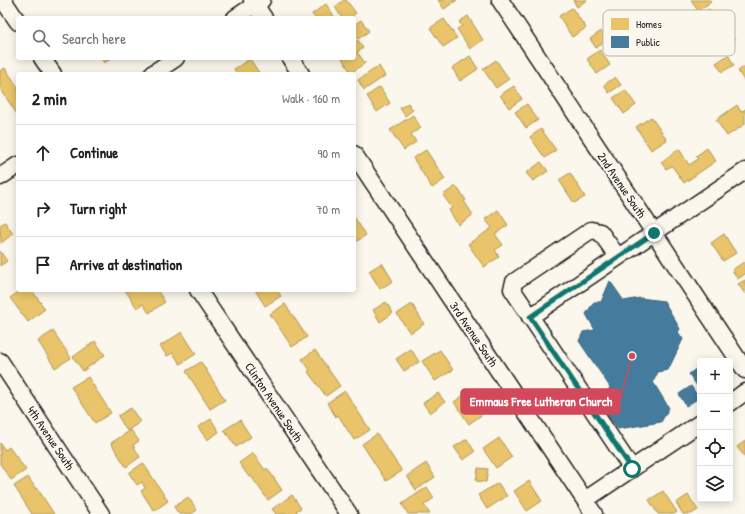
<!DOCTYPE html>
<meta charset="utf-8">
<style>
body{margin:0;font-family:"Patrick Hand",sans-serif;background:#f6f6f6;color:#202124}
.controls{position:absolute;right:12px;bottom:12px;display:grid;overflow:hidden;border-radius:4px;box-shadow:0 2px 10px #0003}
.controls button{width:36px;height:36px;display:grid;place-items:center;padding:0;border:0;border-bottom:1px solid #e0e0e0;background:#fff;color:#202124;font:20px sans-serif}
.stop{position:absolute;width:12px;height:12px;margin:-9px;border:3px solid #0f766e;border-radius:50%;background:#fff}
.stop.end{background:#0f766e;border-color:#fff;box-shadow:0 1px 4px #0008}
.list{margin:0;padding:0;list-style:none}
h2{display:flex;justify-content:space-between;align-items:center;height:52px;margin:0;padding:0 16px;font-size:17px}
h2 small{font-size:13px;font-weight:400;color:#757577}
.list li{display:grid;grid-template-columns:26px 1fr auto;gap:12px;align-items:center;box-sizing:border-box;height:56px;padding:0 16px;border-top:1px solid #e0e0e0}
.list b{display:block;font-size:15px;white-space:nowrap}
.list em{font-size:13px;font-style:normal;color:#757577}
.icon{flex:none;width:22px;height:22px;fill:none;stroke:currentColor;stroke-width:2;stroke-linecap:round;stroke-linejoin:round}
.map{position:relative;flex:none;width:745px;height:514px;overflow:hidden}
.search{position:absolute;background:#fff;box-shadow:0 2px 10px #0003;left:16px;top:16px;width:340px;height:44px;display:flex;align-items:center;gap:10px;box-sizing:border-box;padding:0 14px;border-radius:4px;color:#757577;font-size:15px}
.panel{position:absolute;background:#fff;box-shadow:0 2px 10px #0003;left:16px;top:72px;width:340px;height:220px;border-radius:4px}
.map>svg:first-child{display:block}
.homes{fill:#e9c46a;stroke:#ac9253}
.public{fill:#457b9d;stroke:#395e76}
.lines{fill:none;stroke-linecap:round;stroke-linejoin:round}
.minor-casing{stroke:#1c1c1c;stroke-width:19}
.minor{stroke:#fbf7ec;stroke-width:16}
.route{stroke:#0f766e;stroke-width:5}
.labels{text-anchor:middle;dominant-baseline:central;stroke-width:4;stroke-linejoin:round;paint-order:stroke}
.street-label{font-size:12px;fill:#1c1c1c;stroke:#fbf7ec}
.key{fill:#fbf7ec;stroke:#b8b5ae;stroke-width:1}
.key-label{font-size:11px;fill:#1c1c1c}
.leader{fill:none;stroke:#d1495b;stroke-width:1.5}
.callout-dot{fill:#d1495b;stroke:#fbf7ec;stroke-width:1.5}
.callout{fill:#d1495b;stroke:#d1495b;stroke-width:1.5}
.callout-label{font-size:13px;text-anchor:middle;font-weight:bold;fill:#fff}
</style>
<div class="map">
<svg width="745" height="514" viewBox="0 0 745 514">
<rect width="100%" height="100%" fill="#fbf7ec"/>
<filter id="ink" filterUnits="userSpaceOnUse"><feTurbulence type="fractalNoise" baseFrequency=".025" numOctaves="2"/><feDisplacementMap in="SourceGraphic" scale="8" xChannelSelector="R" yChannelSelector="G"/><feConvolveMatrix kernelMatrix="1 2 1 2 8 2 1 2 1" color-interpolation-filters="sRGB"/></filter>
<g filter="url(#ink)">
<path class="homes" d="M344 0H346L356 13 350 18H342L335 7Z
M438 0H457L444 9Z
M573 0H587L577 7Z
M691 0H710L711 2 698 11Z
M326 4 335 18H315L312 14Z
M572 8 586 28 572 37 559 16Z
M709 9 713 16 717 13 735 40 719 51 708 37 704 40 695 28 698 26 693 20Z
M468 16 483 40 470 49 457 29 462 26 459 22Z
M444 19 457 38 443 47 430 28Z
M361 20 369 31 358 39 354 34V25Z
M601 31 607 40 596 48 590 39Z
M358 40 363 48 357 52 365 63 351 73 342 58H354V43Z
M600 50 610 65 597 74 587 59Z
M728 55 734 65 722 72 716 63Z
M470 56 478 69 460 81 452 68Z
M101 58H112L104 63Z
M250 59 260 74H237L234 69Z
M496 60 509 79 496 88 483 69Z
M379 66 385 76 364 90 358 80Z
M745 66V82L738 71Z
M5 68 18 87V116L0 88V71Z
M615 77 621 85 609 93 604 85Z
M514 86 522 99 509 108 500 95Z
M380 87 390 103 377 112 367 96Z
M625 90 636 105 624 114 613 98Z
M408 103 413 110 405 116 400 108Z
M527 104 538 120 526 128 515 112Z
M737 105 741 112 745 109V124L727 136 716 120Z
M413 115 421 128 411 134 416 142 404 150 390 130Z
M651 117 667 140 651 150 636 127Z
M541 129 556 150 545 158 530 137Z
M707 148 716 161 684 183 672 166 666 169 661 162 679 149 689 165 698 159 696 156Z
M426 150 445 179 432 188 413 158Z
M541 162 548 171 533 181 526 173Z
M570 173 585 197 574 203 559 180Z
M456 186 466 200 464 201 473 215 458 225 449 210 452 208 443 195Z
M498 210 508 225 495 234 503 245 495 250 499 257 484 267 468 244 492 228 485 219Z
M354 217 366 235 354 243Z
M5 222 13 234 1 243 0 225Z
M724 234 736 253 723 261 711 243Z
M0 251 7 261 0 266Z
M744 262 745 264V274L738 279 732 270Z
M382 263 393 281 380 289 369 271Z
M745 280V294L738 284Z
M21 290H32L45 309 28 322 10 298Z
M125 290H157L165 302 149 313 143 304 137 308Z
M255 290H277L281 296 265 306Z
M386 302 393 313 380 322 373 310Z
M285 304 307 337 292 347 270 314Z
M412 304 424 324 410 333 397 314Z
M53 331 71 358 55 368 38 341Z
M182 332 196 354 180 364 173 353 167 356 160 346Z
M95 341 105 355 83 371 73 357Z
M411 349 419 362 404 371 396 359Z
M315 350 340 386 326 396 308 372 310 370 302 359Z
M440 350 453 370 435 381 422 361Z
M201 362 225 400 210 409 186 371Z
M88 377 111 413 95 423 71 387Z
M345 391 370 430 354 440 338 415 336 417 327 403Z
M469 391 484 413 469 424 454 402Z
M438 393 445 402 430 413 423 403Z
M131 408 140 422 127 431 118 416Z
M211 419 219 432 207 440 198 427Z
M240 420 251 437 236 447 224 430Z
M131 430 139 441 133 445 140 457 126 467 111 443Z
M377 434 402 471 386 481 362 444Z
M499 438 512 457 496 468 483 449Z
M467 439 475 452 463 460 454 447Z
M745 441V457L737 447Z
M0 443 5 450 9 447 26 470 11 480 0 464Z
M253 453 265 470 267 468 282 490 268 500 251 476 249 477 239 463Z
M143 463 168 501 154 511 141 491 145 488 142 482 137 485 129 473Z
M426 463 435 477 416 490 407 476Z
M478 468 488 469 486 482 476 481Z
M28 477 36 489 37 488 54 514H32L14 486Z
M529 481 542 501 527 511 514 491Z
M498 483 507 496 487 509 478 495Z
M427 487 434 498 424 505 430 514H408L402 504Z
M663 491 677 512 674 514H658L649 500Z
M292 495 301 508 296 511 298 514H276L272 509Z
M688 495 698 510 691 514H683L676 503Z
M188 497 197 510 191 514H179L174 507Z"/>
<path class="public" d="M610 281 624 301 640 298 664 301 680 329 678 332 683 339 668 370 658 372 653 382 669 408 661 422 618 429 601 405 610 387 579 341 583 332 595 330 586 314 594 302H601Z
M700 366V390L689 374Z
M691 386 699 398 686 406 679 394Z"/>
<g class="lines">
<g class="minor-casing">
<path id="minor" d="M3 0 18 22
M252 0 264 18
M500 0 745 370
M235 18 262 0
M42 58 53 74
M290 58 301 74
M152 74 176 58
M354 154 594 514
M0 177 18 165
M618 257 600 232 591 230 514 282 512 289 632 469
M198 290 349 514
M530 317 745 171
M0 361 101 514
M730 403 745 392
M585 500 700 423"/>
</g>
<use href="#minor" class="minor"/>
</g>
</g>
<g class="lines" filter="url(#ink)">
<path class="route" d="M632 469 530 317 654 233"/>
</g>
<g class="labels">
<g class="street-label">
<text transform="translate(622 185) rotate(56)">2nd Avenue South</text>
<text transform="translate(474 334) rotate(56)">3rd Avenue South</text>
<text transform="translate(274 402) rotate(56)">Clinton Avenue South</text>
<text transform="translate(51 438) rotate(56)">4th Avenue South</text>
</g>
</g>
<rect x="603" y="10" width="132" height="46" rx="6" class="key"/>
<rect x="611" y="18" width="18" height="12" fill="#e9c46a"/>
<rect x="611" y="36" width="18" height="12" fill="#457b9d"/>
<g class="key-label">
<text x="636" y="28">Homes</text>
<text x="636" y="46">Public</text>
</g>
<path class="leader" d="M632 356L620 401"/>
<circle class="callout-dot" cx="632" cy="356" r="4"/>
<rect class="callout" x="461" y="389" width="159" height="25" rx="4"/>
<g class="callout-label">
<text x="541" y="406">Emmaus Free Lutheran Church</text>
</g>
</svg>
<div class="controls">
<button>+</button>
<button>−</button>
<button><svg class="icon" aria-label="locate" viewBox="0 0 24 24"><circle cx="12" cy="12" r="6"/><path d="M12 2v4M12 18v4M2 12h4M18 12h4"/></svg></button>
<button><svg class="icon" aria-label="layers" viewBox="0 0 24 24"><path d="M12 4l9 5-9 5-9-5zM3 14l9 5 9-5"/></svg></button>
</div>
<div class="stop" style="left:632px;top:469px"></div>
<div class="stop end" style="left:654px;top:233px"></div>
<div class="search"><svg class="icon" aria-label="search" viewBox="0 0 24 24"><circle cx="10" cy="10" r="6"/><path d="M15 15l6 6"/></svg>Search here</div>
<section class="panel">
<h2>2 min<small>Walk · 160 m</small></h2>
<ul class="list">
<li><svg class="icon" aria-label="ahead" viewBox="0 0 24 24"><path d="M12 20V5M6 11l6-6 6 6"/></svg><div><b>Continue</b></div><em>90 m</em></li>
<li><svg class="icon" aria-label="right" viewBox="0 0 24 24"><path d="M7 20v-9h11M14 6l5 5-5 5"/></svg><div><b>Turn right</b></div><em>70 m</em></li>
<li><svg class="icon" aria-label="arrive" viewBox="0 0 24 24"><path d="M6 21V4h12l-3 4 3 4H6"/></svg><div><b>Arrive at destination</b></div></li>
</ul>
</section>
</div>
